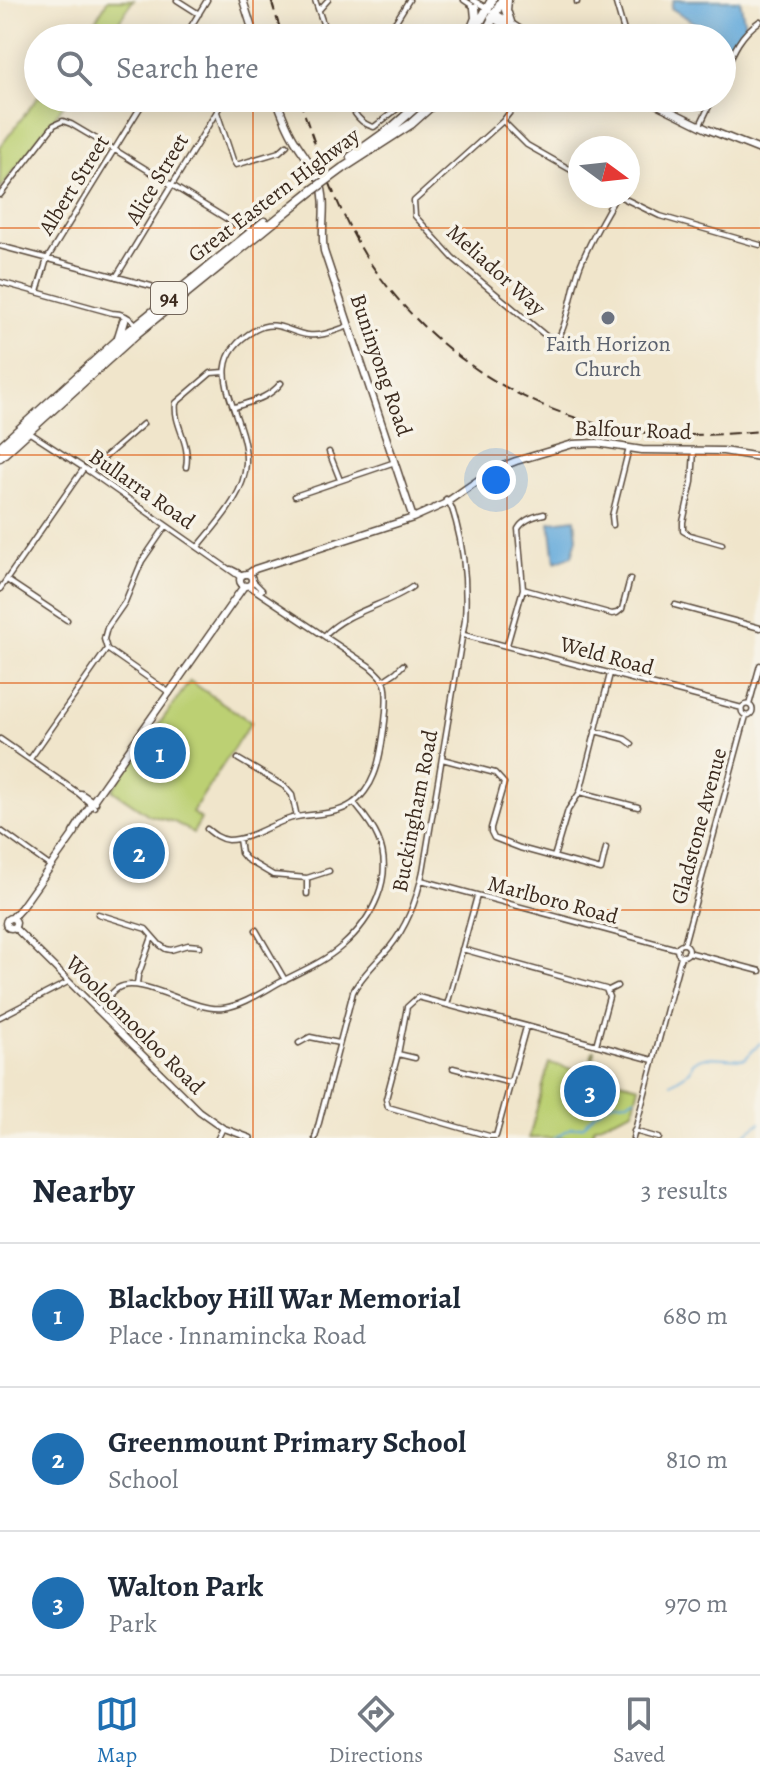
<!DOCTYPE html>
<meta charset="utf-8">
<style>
body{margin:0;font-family:Alegreya,serif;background:#f2f2f3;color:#1f2937}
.compass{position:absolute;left:568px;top:136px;width:72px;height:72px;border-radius:50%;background:#fff;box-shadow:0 4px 20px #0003;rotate:105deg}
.you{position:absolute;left:496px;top:480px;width:28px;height:28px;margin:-20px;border:6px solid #fff;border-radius:50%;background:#1a73e8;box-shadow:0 0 0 12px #1a73e833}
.badge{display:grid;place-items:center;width:52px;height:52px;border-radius:50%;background:#1f6fb2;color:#fff;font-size:26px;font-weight:700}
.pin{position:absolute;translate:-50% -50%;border:4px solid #fff;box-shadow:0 2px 8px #0006}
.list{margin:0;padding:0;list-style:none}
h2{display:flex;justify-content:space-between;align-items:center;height:104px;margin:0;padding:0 32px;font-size:34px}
h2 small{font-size:26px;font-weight:400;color:#747a83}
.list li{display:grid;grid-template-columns:52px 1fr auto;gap:24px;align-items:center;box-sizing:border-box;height:144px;padding:0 32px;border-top:2px solid #e0e1e3}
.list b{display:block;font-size:30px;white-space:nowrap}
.list p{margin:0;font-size:26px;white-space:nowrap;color:#747a83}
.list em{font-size:26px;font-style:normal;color:#747a83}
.icon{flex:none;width:44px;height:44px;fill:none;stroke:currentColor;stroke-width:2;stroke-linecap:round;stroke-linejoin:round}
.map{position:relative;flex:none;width:760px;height:1138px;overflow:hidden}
.search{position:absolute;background:#fff;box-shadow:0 4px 20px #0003;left:24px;right:24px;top:24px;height:88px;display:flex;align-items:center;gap:20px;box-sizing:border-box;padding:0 28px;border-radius:44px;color:#747a83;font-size:30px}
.sheet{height:536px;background:#fff}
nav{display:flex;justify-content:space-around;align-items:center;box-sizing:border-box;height:112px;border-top:2px solid #e0e1e3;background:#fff;font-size:22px;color:#747a83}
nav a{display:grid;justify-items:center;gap:4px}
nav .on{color:#1f6fb2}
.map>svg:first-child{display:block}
.green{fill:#bcd073;stroke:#7c7d48;stroke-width:2}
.water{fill:#65aadb;stroke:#506a7c;stroke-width:2}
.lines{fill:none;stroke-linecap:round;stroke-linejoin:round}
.stream{stroke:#65aadb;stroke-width:2}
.minor-casing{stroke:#564638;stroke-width:7}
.tertiary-casing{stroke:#564638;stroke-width:8}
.secondary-casing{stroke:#564638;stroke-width:9}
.trunk-casing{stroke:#564638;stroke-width:11}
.minor{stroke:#fff;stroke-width:4}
.tertiary{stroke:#fff;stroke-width:5}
.secondary{stroke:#fff;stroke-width:6}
.trunk{stroke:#fff;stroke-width:8}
.rail{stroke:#3b2a1e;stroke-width:2;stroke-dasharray:12 6;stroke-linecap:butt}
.trunk-bridge-casing{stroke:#564638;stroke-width:11;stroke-linecap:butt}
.trunk-bridge{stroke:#fff;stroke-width:8}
.grid{fill:none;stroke:#df570d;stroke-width:2;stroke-opacity:0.55}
.worship-dot{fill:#6b7280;stroke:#f7f3e8;stroke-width:3}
.labels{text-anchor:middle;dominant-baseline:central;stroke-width:7;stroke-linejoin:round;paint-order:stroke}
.shield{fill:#f7f3e8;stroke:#73665b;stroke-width:2}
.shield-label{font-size:20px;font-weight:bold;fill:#3b2a1e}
.street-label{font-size:22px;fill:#3b2a1e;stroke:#f7f3e8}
.worship-label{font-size:22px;fill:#5b616d;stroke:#f7f3e8}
</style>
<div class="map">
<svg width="760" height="1138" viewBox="0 0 760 1138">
<rect width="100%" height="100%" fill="#f7f3e8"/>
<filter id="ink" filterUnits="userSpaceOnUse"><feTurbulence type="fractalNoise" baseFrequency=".0125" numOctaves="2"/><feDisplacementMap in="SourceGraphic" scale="16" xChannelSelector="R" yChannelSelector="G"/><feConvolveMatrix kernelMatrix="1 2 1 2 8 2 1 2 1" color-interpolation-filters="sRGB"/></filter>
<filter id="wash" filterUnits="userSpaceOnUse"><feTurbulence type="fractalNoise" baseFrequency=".006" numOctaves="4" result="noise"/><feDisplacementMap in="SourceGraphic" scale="32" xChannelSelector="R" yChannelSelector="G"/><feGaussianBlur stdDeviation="1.8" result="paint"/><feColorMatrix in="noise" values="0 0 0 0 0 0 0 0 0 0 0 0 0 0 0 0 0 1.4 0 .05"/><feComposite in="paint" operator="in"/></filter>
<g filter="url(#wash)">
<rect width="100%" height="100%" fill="#f0e5cb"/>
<path class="green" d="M108 0H133L108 38H84Z
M38 97 69 98 0 189V147Z
M190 681 251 722 192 812 201 819 193 833 174 822 149 815 112 790Z
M593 1051H595L589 1073 639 1086 633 1111 594 1127 591 1138H529L549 1063 587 1073Z"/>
<path class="water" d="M673 0H740L745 25 730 45 722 40V38H719L671 8Z
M575 519 577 538 572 556 555 562 550 522Z"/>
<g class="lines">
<path class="stream" d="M671 1083 690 1071 693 1063 699 1059 706 1057 745 1059 760 1043
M554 1138 571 1128 584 1126 595 1113 613 1102 628 1101 635 1098
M739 1138 760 1123"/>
</g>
</g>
<g filter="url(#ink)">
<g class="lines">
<g class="minor-casing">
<path id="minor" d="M177 0 199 14
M315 0 328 38
M464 0 476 8
M473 0 488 9
M615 0 624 31 623 38
M577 2V0
M319 10 328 0
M184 38 207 0
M381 38 396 21 409 0
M722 78C732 55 738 36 760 21
M348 98C352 111 360 124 374 127L411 98
M521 98 503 121 414 201 415 216 453 258 546 336 554 338 560 335C570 314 572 290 579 269 588 243 603 220 616 196
M217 112 233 160 236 165 279 152 287 145
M503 121 527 145 580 175
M700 125 713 98
M0 195 54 125 63 121 71 124 115 150 235 224 251 229
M619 196 660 216 760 245
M0 246 151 286
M116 277 225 98
M0 282 112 313C123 313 130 317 137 325
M37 292 47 259 146 98
M235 407C253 401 269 398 281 383
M27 431 90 472 240 577
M694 451 692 482 683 522V531L690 535 722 544
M329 452 340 480
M186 467C191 442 173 425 176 403L211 373 224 372
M90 472 97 464 143 424
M295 496 395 462
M613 525 612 516 629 448
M198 547C217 523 245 495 246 463 248 413 193 365 255 330 276 318 289 333 308 335 322 337 336 330 349 326
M231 569 243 575
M7 580 67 620
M253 581 262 590
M0 589 84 468
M523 589 612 614 617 613 622 609 630 579
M675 605 760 628
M464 635 742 708
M324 636C347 611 385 606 412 587
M507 645 523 589 518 529C523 520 534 516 544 514
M107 649 104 639 107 628 125 602 142 561 166 526
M107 649 170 693
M610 674 580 792 638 807
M384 680 396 672 403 665
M741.5 710a5.5 5.5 0 1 1 11 0a5.5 5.5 0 1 1-11 0Z
M749 705 760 665
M595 731 625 739 632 744
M0 739 78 793 94 807
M30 759 107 649
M238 759 284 786 292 795 297 817
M442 759 495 773 504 783 491 828V832L494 838 520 848 601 870 606 848
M78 793H81L96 803
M207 829C213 834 219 839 228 840 250 840 271 824 292 818 312 813 334 816 352 804 361 798 370 786 374 775 381 759 390 700 385 684 382 677 375 671 369 666L249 586
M0 830 50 866
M239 839 241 853 246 859 273 875 307 878 329 871
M554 857 568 810 580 792
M421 880 677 949
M307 894V878
M98 914 146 929 160 945 166 949 171 950 188 945 200 946
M256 930 285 980
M684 944 746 716
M677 950a6 6 0 1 1 12 0a6 6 0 1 1-12 0Z
M462 949 606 989 609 997 596 1045
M688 952 760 971
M137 984 138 976 152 937
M607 991 617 986
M447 1005 477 896
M97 1010C104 1003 110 993 118 988 141 974 192 1012 223 1008 245 1005 265 990 284 980 304 970 325 961 342 946 372 920 395 877 378 838 372 824 363 814 354 803
M0 1017 68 982
M526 1027 496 1136H489L388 1107 386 1099 398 1054 407 1007 418 997 653 1060
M299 1043 310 1037 339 1043
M398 1054 415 1058
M453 1068 511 1083
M634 1131 659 1138
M218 1138 223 1128
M315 1138 353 992C362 975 377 962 390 947 408 925 417 899 423 871L465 620C467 586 465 555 456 522 453 513 453 506 446 499
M633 1138 681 956"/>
</g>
<g class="tertiary-casing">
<path id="tertiary" d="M14 927 199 1111 223 1128 250 1138"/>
</g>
<g class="secondary-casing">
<path id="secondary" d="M243 0 255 38
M493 12 533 38
M491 17 512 30
M276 98C281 112 286 126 294 139 302 153 314 166 320 182 328 204 320 228 324 251L413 518
M644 98 707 129 760 150
M240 580a6 6 0 1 1 12 0a6 6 0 1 1-12 0Z
M248 574 255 569 413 518 444 504 493 470 516 461 573 444 597 443 642 450 723 451 760 457
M73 833 93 801 244 586
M12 918 21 908 75 832
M6 923a5 5 0 1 1 10 0a5 5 0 1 1-10 0Z"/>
</g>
<g class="trunk-casing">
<path id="trunk" d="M507 0 506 10 510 22
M472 28 476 18 475 8
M486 32 497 29 515 32
M471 38 492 0
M483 38 502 0
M351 157 393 127 426 98
M343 168 411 124 440 98
M119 337 124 321
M0 447 117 341 264 222
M0 457 137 333 313 190"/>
</g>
<use href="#minor" class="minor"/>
<use href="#tertiary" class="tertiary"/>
<use href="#secondary" class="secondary"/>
<use href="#trunk" class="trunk"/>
<path class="rail" d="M271 0 283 38
M299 98C317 150 336 208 365 255 426 350 526 416 638 432 678 437 720 435 760 431"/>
<g class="trunk-bridge-casing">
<path id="trunk-bridge" d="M313 190 343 168"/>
</g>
<use href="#trunk-bridge" class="trunk-bridge"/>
</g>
</g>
<path class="grid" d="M253 0V38M507 0V38M253 98V1138M507 98V1138M0 228H760M0 455H760M0 683H760M0 910H760"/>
<circle class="worship-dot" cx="608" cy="318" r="8"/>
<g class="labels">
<rect class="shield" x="151" y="282" width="36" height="32" rx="6"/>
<g class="shield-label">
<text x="169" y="298">94</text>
</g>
<g class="street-label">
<text transform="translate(157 179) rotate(-59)">Alice Street</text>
<text transform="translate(74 185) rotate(-58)">Albert Street</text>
<text transform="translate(274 195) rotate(-37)">Great Eastern Highway</text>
<text transform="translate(496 270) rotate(42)">Meliador Way</text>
<text transform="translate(381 365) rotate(71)">Buninyong Road</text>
<text transform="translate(633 430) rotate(2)">Balfour Road</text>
<text transform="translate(142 489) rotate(35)">Bullarra Road</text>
<text transform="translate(607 656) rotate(15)">Weld Road</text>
<text transform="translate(415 811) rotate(-79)">Buckingham Road</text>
<text transform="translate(699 826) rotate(-75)">Gladstone Avenue</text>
<text transform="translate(553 900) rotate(15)">Marlboro Road</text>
<text transform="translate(135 1025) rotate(45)">Wooloomooloo Road</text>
</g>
<g class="worship-label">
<text x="608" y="344">Faith Horizon<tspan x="608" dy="25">Church</tspan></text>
</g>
</g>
</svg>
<svg class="compass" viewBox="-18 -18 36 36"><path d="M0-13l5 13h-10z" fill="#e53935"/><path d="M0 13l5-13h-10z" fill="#747a83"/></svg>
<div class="you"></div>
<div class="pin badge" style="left:160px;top:753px">1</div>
<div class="pin badge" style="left:139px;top:853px">2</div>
<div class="pin badge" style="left:590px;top:1091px">3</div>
<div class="search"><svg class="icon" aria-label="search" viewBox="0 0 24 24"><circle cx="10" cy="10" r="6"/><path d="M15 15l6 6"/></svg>Search here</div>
</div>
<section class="sheet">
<h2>Nearby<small>3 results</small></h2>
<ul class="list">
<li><span class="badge">1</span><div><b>Blackboy Hill War Memorial</b><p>Place · Innamincka Road</p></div><em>680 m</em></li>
<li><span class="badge">2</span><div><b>Greenmount Primary School</b><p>School</p></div><em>810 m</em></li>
<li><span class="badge">3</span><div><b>Walton Park</b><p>Park</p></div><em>970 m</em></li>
</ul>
</section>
<nav>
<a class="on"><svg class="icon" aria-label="map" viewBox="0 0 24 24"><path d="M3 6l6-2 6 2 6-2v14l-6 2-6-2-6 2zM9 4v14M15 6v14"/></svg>Map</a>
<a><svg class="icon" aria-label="directions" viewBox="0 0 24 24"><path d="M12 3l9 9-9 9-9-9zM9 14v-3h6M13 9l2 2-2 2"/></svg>Directions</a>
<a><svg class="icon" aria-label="saved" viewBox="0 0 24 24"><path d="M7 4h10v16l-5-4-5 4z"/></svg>Saved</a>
</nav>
